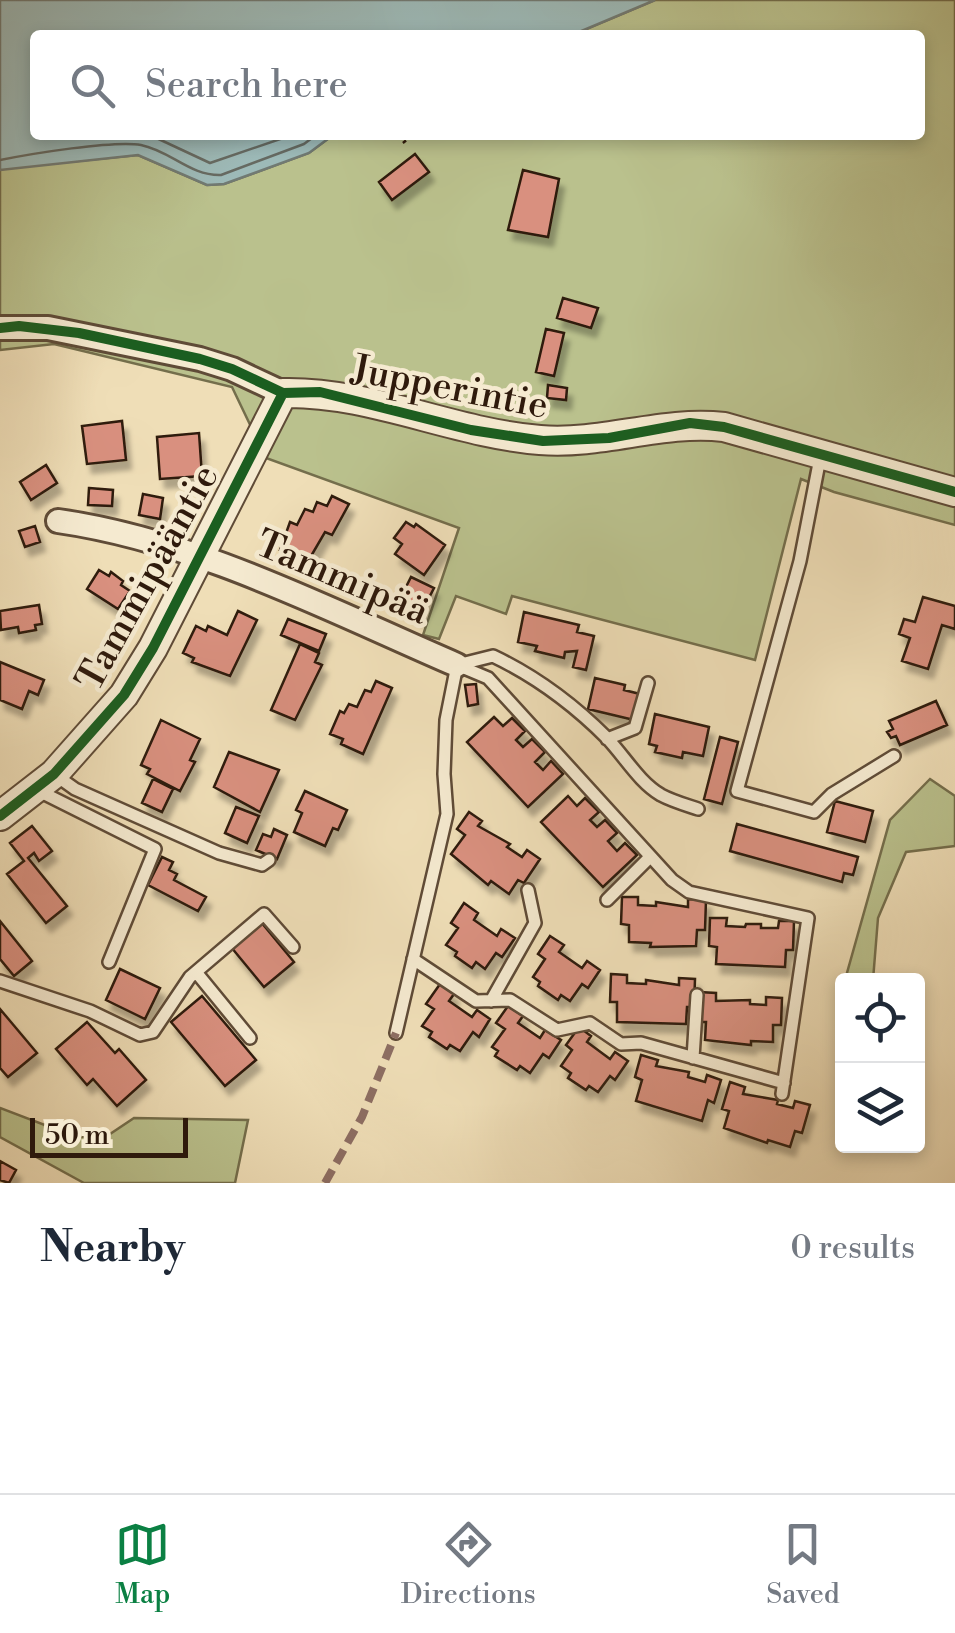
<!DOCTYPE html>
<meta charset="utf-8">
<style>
body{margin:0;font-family:"Libre Bodoni",serif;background:#f2f2f3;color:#1f2937}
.controls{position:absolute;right:30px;bottom:30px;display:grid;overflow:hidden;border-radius:10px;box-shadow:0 5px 15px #0003}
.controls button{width:90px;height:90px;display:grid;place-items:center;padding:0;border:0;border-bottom:2px solid #e0e1e3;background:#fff;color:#1f2937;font:50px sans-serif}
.scale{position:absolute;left:30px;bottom:25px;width:158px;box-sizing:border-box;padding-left:10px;border:5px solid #2f1a0c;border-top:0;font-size:28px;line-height:35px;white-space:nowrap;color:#2f1a0c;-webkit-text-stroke:8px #f5ead0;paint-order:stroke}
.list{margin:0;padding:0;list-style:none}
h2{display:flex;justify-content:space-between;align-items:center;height:130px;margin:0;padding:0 40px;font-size:42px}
h2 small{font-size:32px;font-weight:400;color:#747a83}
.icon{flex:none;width:55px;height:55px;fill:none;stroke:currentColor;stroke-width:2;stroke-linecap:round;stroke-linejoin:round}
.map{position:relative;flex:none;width:955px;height:1183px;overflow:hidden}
.search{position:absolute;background:#fff;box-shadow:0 5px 15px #0003;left:30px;right:30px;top:30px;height:110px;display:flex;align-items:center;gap:25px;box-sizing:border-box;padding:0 35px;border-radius:10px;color:#747a83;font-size:38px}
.sheet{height:310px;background:#fff}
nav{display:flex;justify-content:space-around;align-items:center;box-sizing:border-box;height:140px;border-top:2px solid #e0e1e3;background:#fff;font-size:28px;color:#747a83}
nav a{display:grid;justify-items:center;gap:5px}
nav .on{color:#0b8043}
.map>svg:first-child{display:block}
.green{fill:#bac18d;stroke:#746e4c;stroke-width:2.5}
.water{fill:#9dbab8;stroke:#717a73;stroke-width:2.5}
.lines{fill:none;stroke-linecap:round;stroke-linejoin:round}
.shore{stroke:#666a62;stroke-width:2.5}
.building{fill:#d9907f;stroke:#2f1a0c;stroke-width:2.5;filter:url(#shadow)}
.service-casing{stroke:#5f4b37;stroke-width:16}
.minor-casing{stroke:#5f4b37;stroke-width:28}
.tertiary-casing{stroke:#5f4b37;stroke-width:32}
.path{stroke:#2f1a0c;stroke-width:4;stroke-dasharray:2.5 5;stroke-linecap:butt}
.service{stroke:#f5ead0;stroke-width:11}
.minor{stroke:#f5ead0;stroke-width:22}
.tertiary{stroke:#f5ead0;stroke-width:28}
.quiet{stroke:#8d6e63;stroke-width:8;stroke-dasharray:15 8;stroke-linecap:butt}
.cycleway-casing{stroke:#f5ead0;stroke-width:16}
.cycleway{stroke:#1b5e20;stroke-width:10}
.labels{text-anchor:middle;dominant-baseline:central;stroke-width:9;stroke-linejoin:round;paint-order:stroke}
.street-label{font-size:38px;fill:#2f1a0c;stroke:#f5ead0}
</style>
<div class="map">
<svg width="955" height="1183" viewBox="0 0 955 1183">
<defs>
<filter id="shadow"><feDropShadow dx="5" dy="9" stdDeviation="2.5" flood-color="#0004"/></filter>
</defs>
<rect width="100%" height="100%" fill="#efdeb7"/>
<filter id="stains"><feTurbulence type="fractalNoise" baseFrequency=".002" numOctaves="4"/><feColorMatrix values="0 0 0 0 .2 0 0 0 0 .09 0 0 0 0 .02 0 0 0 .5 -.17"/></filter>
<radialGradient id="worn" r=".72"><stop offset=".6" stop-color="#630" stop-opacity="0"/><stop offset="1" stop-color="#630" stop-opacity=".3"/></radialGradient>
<path class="green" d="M655 0H955V525L834 492 801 479 755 660 512 596 506 614 456 596 439 639 423 635 459 528 266 458 232 387 54 344 0 350V170L7 168 138 155 207 185 224 184 309 153 333 135H920V35H572Z
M930 779 955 796V846L906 852 878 918 873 980H845L890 820Z
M0 1108 76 1137 107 1136 134 1118 248 1120 235 1183H84L0 1137Z"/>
<path class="water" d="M0 0H655L572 35H35V135H333L309 153 224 184 207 185 138 155 0 170Z"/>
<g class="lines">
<path class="shore" d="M150 135 210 163 292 135
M0 160C30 154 114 140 141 145 171 151 190 176 221 175L304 144 316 135"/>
</g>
<path class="building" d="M415 154 429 172 392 200 379 182Z
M523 170 559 179 548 237 508 230Z
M563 298 598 308 591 328 557 318Z
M546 329 564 333 554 376 536 372Z
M548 385 567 388 566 400 547 398Z
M122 421 126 460 87 464 82 426Z
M199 433 202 476 160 479 157 437Z
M46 465 57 483 31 500 20 482Z
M89 488 113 490 112 506 88 505Z
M143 494 163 498 160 519 139 515Z
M332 496 349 504 332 535 325 532 307 563 280 550 290 522 297 525 305 509 313 512 317 502 327 506Z
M406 522 414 527 416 524 445 545 424 575 395 554 402 544 394 538Z
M35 526 40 542 25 547 19 531Z
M99 570 109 576 111 572 123 581 121 585 130 591 118 609 87 589Z
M411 577 434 588 419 617 397 605Z
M923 597 955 606V629L942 625 928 669 902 661 910 638 899 634 904 619 915 622Z
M39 605 42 624 35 625 36 630 19 633 18 627 1 630 0 611Z
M238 611 257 620 230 676 192 662 194 658 183 653 196 626 206 631 208 626 227 635Z
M524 612 579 625 577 632 594 636 586 670 573 667 577 651 565 652 564 658 535 651 537 646 518 642Z
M288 619 326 634 319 651 281 635Z
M300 644 319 653 315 662 322 665 295 720 271 710Z
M0 662 44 680 38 695 29 691 22 709 0 700Z
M595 678 625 685 624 690 640 694 634 720 588 709Z
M376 681 392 688 363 754 341 744 343 739 330 734 340 711 344 713 349 704 357 707 365 690 371 692Z
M476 684 478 704 468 706 465 685Z
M936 701 947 725 900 745 896 736 891 738 887 732 893 729 889 721Z
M655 714 709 727 703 756 683 752 682 758 655 752 657 746 649 744Z
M494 717 503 726 512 718 525 731 516 740 523 747 532 739 545 752 535 762 543 770 551 761 563 774 528 807 467 742Z
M161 720 200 739 190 760 195 762 180 791 147 774 150 769 141 765Z
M720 737 738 742 722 804 704 799Z
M229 752 279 770 260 812 214 787Z
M153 779 173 789 162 812 142 803Z
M305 791 347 810 338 830 333 828 325 846 294 832 302 813 296 810Z
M568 796 577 806 585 798 599 812 590 820 597 827 605 820 617 833 608 841 617 851 625 843 637 855 603 887 541 822Z
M835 801 873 811 865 842 827 832Z
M236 807 259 816 247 843 225 833Z
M469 812 482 821 478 826 510 844 507 847 522 857 527 850 540 859 524 883 518 880 509 894 491 881 488 885 451 854 465 835 457 829Z
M737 824 858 857 853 875 844 873 842 882 730 851Z
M32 826 52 851 39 861 34 853 28 858 67 906 46 923 7 874 24 861 10 843Z
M274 829 287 835 277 859 256 850 263 834 271 837Z
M162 857 173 862 169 870 177 874 174 880 206 897 198 911 148 885Z
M622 897H638V905L656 906V902L688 907V899L706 900 705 930H697L696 946 650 947 651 943 629 942V925L621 924Z
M464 903 478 913 474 920 497 936 501 929 515 938 502 957 496 953 485 969 476 962 472 968 455 956 457 952 446 945 458 928 451 923Z
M710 918H727L726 926 745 927 746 924H761V928H778L779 921H794L793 950H786L785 967 716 964 717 947 709 946Z
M0 921 32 961 14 976 0 959Z
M261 922 294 962 264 987 231 947Z
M550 936 564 945 559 952 582 968 587 961 600 970 588 988 582 984 570 1001 561 995 558 1000 538 986 540 982 533 977 545 959 538 954Z
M120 969 160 988 145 1019 106 1000Z
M611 974 627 975V983L646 984V980L679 985V978L695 979 694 1007H687L686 1024 617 1022V1002H610Z
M440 984 454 994 449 1001 472 1017 477 1010 490 1019 479 1037 473 1032 460 1051 450 1045 447 1049 429 1037 432 1032 422 1026 434 1009 426 1004Z
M699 992 716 993V1001L750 1000V1004L766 1005V997L782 998 781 1025H773V1042L751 1041V1045L705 1040 706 1022H697Z
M202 996 256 1060 225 1086 171 1022Z
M508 1006 523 1016 518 1023 540 1038 545 1030 561 1040 549 1058 543 1054 530 1073 520 1066 517 1070 495 1056 498 1051 492 1047 505 1029 496 1023Z
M0 1009 37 1053 8 1077 0 1068Z
M87 1022 115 1053 119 1049 146 1080 117 1106 93 1079 87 1085 56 1049Z
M579 1027 591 1036 587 1042 610 1059 615 1052 628 1061 615 1080 610 1076 598 1092 589 1086 586 1090 568 1078 571 1073 561 1066 572 1050 566 1045Z
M641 1055 658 1060 656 1066 689 1072 688 1077 705 1082 707 1075 721 1080 714 1103 708 1100 702 1121 636 1101 642 1080 635 1077Z
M730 1082 745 1087 743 1094 778 1100 777 1104 793 1108 795 1101 810 1105 802 1133 795 1131 790 1147 768 1140 767 1143 724 1128 729 1111 722 1109Z
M0 1161 16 1170 9 1183 0 1180Z"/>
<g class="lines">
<g class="service-casing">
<path id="service" d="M821 453 800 561 737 791 814 812 832 794 894 756
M457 665 493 656C535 676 574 705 607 738 625 757 639 782 661 795 672 801 686 805 698 809
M607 739 635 728 648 683
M54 774 75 789 219 853 262 865 269 860
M39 791 155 849 109 962
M607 900 650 857
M413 959 476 1001 510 1000 557 1030 590 1023 621 1044 641 1043 784 1083
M196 972 250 1038
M0 981 90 1011 140 1035 153 1032 190 977 264 914 293 947
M491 1001 535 923 528 890
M396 1033 447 814 444 774 446 720 457 665 488 678 672 880 689 892 808 918 782 1094
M693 1058 697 995"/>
</g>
<g class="minor-casing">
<path id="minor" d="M0 328H48L200 359 232 369 283 393
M58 521C198 541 329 610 457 665"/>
</g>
<g class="tertiary-casing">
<path id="tertiary" d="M0 816 54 774 124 695 153 648 283 393C370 391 453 433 540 440 604 445 661 420 724 427L955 492"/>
</g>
<path class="path" d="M399 135 407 145"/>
<use href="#service" class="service"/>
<use href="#minor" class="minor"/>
<use href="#tertiary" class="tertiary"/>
<path class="quiet" d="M325 1183 362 1117 396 1033"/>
<g class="cycleway-casing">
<path id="cycleway" d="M0 328 19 326 79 333 200 359 232 369 283 393 320 392 471 430 543 441 609 438 690 423 724 427 955 492
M0 816 54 774 124 695 153 648 283 393"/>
</g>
<use href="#cycleway" class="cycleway"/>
</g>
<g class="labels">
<g class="street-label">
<text transform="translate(450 388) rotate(11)">Jupperintie</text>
<text transform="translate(148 578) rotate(-61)">Tammipääntie</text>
<text transform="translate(342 578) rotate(23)">Tammipää</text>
</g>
</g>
<rect width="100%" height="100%" filter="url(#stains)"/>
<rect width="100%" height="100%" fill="url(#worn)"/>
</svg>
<div class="controls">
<button><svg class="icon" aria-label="locate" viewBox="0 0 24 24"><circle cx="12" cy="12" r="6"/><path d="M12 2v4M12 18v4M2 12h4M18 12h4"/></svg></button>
<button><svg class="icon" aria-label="layers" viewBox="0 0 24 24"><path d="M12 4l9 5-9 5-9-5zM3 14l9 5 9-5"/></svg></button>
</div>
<div class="scale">50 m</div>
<div class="search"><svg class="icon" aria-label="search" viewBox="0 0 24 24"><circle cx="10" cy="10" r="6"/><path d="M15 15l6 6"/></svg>Search here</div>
</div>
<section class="sheet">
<h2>Nearby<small>0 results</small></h2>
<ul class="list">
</ul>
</section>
<nav>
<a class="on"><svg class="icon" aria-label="map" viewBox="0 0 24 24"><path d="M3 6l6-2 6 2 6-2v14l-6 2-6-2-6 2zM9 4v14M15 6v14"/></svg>Map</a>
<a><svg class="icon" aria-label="directions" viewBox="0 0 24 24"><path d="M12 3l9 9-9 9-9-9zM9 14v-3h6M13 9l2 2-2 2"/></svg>Directions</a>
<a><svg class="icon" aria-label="saved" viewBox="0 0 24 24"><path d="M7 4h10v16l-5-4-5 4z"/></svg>Saved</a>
</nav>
